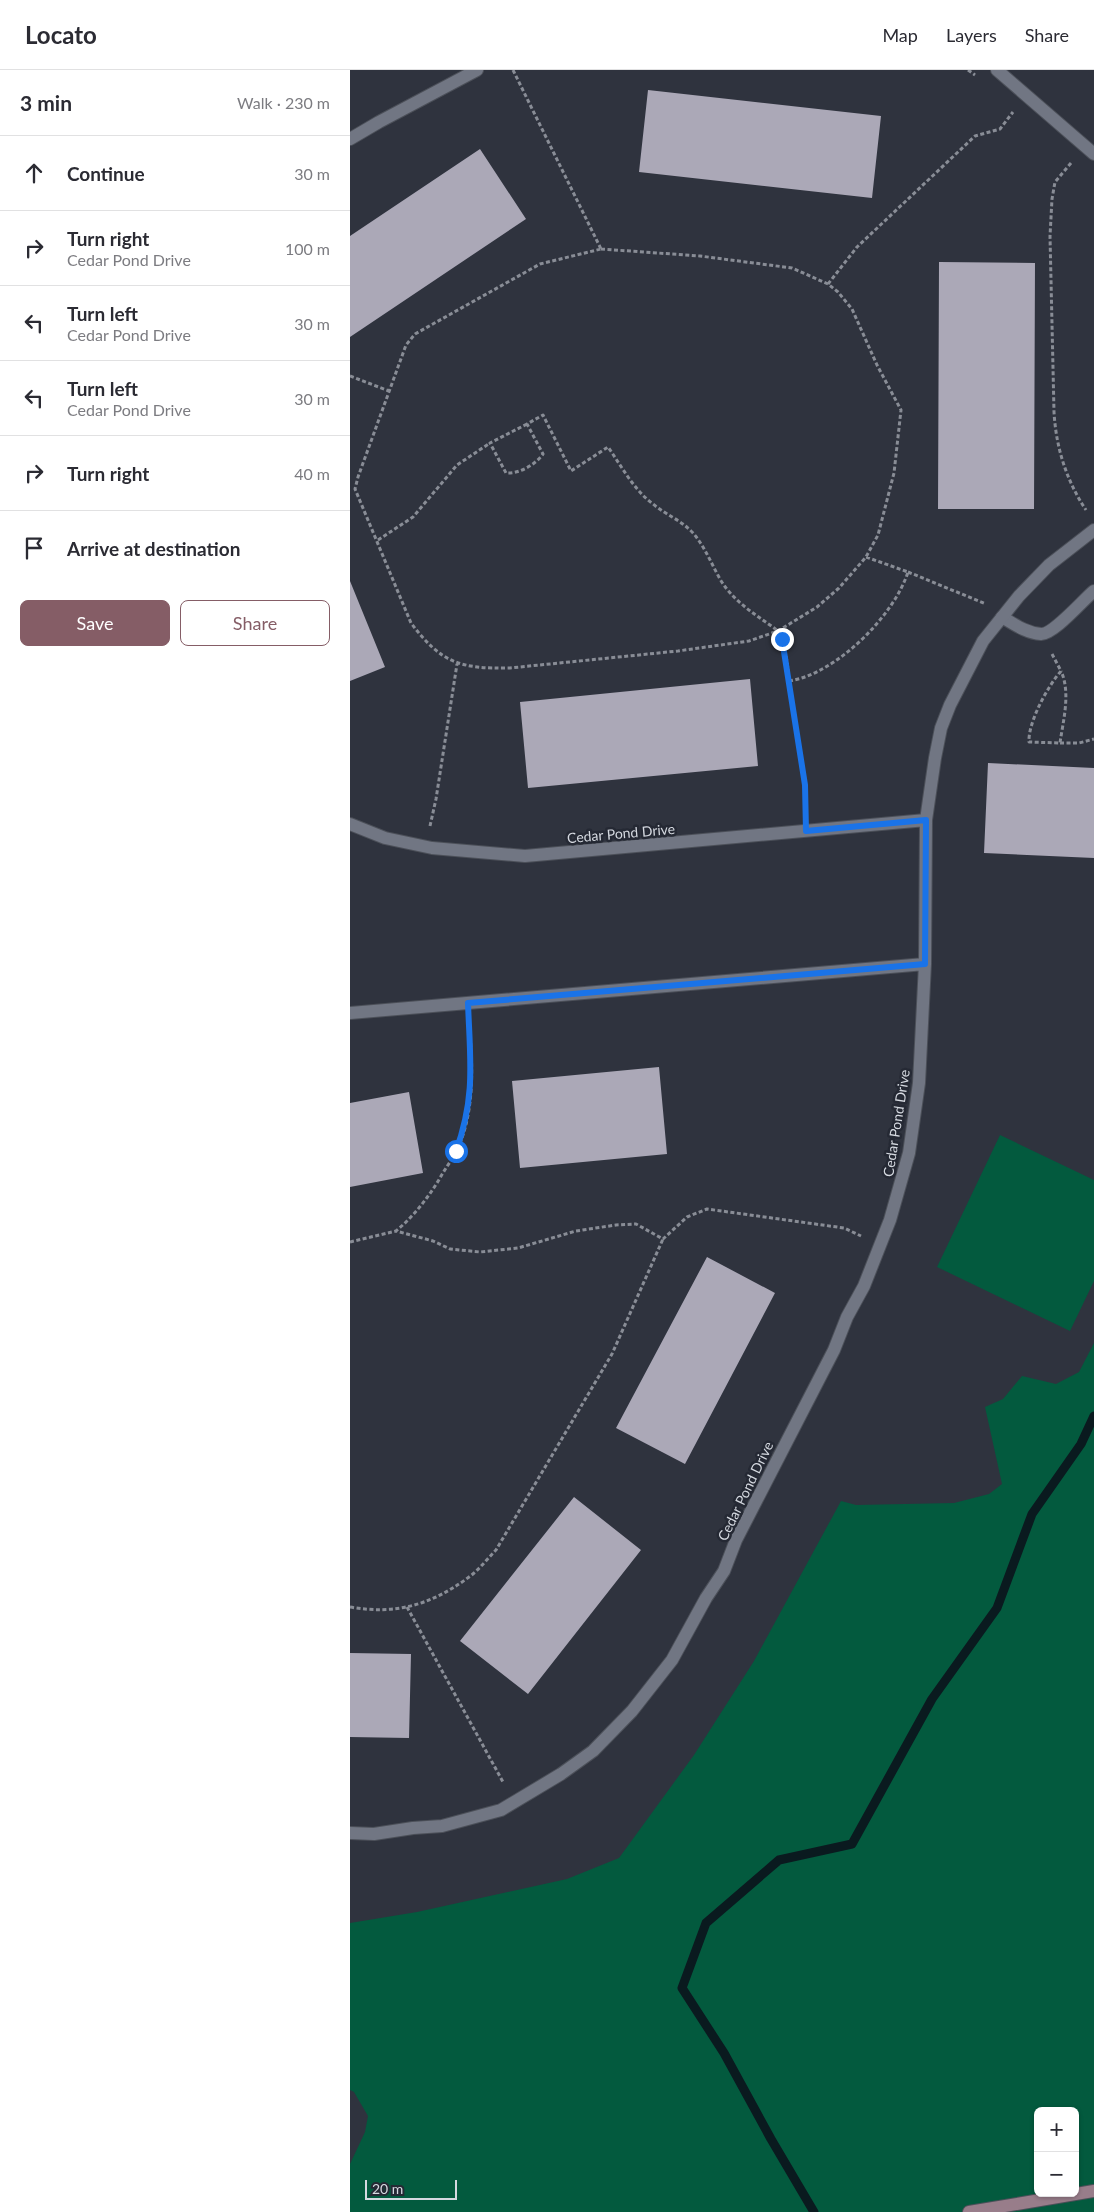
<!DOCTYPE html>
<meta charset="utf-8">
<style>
body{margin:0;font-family:Lato,sans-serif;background:#f2f2f3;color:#2b2b33}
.controls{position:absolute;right:15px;bottom:15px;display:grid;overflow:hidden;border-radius:8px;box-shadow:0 1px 4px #0004}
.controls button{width:45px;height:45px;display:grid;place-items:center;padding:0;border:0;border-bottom:1px solid #e1e1e2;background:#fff;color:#2b2b33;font:25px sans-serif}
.scale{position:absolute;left:15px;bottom:12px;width:92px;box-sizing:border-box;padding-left:5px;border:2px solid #d5d9e0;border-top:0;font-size:14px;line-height:18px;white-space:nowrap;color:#d5d9e0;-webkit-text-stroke:4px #252934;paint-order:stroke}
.stop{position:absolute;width:15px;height:15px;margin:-11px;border:4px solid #1a73e8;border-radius:50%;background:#fff}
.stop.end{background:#1a73e8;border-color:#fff;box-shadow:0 1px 5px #0008}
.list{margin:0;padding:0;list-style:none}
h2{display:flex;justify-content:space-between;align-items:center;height:65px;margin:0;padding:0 20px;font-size:21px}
h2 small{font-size:16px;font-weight:400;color:#7c7c81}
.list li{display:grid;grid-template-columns:32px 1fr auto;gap:15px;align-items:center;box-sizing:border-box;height:75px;padding:0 20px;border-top:1px solid #e1e1e2}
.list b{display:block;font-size:19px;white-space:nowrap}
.list p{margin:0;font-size:16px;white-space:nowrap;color:#7c7c81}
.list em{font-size:16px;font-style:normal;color:#7c7c81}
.actions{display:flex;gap:10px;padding:15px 20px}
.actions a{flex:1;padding:11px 0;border:1px solid #855d66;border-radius:8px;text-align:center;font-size:18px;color:#855d66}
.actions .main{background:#855d66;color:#fff}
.icon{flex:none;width:28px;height:28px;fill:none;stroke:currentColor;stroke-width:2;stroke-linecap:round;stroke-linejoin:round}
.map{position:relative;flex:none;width:744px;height:2142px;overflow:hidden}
header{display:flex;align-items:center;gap:30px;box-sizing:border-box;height:70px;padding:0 25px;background:#fff;border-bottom:1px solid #e1e1e2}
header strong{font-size:24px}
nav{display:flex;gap:28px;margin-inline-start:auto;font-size:18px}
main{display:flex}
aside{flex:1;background:#fff}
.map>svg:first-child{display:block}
.green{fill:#035a3e;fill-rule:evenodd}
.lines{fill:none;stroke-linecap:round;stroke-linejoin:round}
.stream{stroke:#0a1a1f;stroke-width:9}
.building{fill:#aba8b7}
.lane-casing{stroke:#4c5059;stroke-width:14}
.street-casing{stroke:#4c5059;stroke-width:14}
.secondary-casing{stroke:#4c5059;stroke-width:14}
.path{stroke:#898d96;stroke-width:3;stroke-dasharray:4 2.5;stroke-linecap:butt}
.lane{stroke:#717683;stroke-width:12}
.street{stroke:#717683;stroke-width:12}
.secondary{stroke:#987d8a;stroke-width:12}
.route{stroke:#1a73e8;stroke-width:6}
.labels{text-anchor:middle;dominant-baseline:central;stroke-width:5;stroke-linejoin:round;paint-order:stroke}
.street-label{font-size:14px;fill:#d5d9e0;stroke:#252934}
</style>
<header>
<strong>Locato</strong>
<nav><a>Map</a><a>Layers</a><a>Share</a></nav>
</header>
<main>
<aside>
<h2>3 min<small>Walk · 230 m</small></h2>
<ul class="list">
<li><svg class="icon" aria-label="ahead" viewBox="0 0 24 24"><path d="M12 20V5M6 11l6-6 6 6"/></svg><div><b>Continue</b></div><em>30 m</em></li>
<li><svg class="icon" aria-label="right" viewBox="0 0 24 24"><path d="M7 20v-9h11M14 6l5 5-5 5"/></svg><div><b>Turn right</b><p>Cedar Pond Drive</p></div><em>100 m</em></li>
<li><svg class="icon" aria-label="left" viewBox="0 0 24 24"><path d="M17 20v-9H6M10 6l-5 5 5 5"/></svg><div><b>Turn left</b><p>Cedar Pond Drive</p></div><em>30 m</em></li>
<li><svg class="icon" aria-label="left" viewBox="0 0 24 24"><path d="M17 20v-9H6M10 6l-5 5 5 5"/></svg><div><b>Turn left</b><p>Cedar Pond Drive</p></div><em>30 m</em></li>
<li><svg class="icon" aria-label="right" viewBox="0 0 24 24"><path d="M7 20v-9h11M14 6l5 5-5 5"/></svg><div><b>Turn right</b></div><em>40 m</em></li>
<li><svg class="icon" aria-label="arrive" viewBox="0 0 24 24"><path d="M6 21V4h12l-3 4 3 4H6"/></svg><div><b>Arrive at destination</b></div></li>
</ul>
<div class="actions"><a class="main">Save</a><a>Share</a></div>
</aside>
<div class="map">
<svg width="744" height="2142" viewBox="0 0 744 2142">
<rect width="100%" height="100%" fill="#2f333e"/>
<path class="green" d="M650 1065 744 1110V1211L720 1261 587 1197Z
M744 1273V2142H0V2094L15 2062 18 2046 4 2022 0 2020V1853L67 1842 217 1809 269 1788 344 1685 404 1591 491 1431 506 1435 604 1433 639 1424 652 1414 635 1337 653 1329 672 1306 706 1314 729 1302ZM688 2041H725V2123H688Z"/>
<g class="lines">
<path class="stream" d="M464 2142 421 2069 374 1983 332 1918 356 1853 429 1790 502 1774 582 1629 647 1538 682 1444 731 1374 744 1346"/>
</g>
<path class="building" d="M298 20 531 46 522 128 289 102Z
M130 79 176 149 0 267V166Z
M589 192 685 193 684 439H588Z
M0 511 35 597 0 611Z
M400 609 408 696 178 718 170 632Z
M638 693 744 698V788L634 783Z
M309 997 317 1084 170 1098 162 1011Z
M59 1022 73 1103 0 1117V1033Z
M357 1187 425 1223 335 1394 266 1358Z
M224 1427 291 1480 178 1624 110 1571Z
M0 1583 61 1584 59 1668 0 1667Z"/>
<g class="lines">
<g class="lane-casing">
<path id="lane" d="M652 547C664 554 676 563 691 564 703 565 733 530 744 521"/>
</g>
<g class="street-casing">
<path id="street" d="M647 0 744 84
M0 69 29 52 127 0
M0 754 35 768 82 778 175 786 576 750
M0 943 575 894
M0 1763 24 1764 63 1758 92 1756 151 1740 211 1704 243 1681 282 1641 322 1590 356 1528 374 1501 386 1470 484 1280 497 1247 514 1216 540 1150 559 1083 569 1013 575 894 576 750 585 688 591 658 600 635 633 571 669 526 699 495 744 460"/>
</g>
<g class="secondary-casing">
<path id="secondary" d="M619 2142 744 2121"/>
</g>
<path class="path" d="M163 0 251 179
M618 0 625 5
M721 93 705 112 702 129 700 166 704 342C706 377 716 410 736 440
M251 179 350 186 442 198 478 214 488 222 502 239 527 295 551 340 544 403 528 465 516 487 489 518 467 537 428 561 399 571 328 581 160 598C110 599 91 593 61 553L5 419 8 407 56 275 65 264 190 194Z
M478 214 507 177 625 66 650 59 663 42
M0 306 39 321
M177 354 140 373 156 403C169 404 185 395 193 384L177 354 193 345 221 401 258 377C272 397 284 420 303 434 316 445 331 450 343 463 355 477 361 493 370 509 384 533 407 545 428 561 438 580 438 605 441 625 447 663 454 701 456 739
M28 470 63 447 107 395 140 373
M558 502 636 534
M702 584 711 601C698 616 678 652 679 672L710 673C713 651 721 623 711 601
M439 611C486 604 544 546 558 502L516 487
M710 673H729L744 669
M80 756 86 729 107 594
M119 954C123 995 125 1044 106 1082 101 1091 95 1099 90 1108 78 1128 64 1146 46 1161L83 1171 100 1179 130 1182 168 1178 226 1161 266 1155 286 1154 313 1169 337 1147 357 1139 494 1158 511 1166
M0 1172 46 1161
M0 1537C46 1545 81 1535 119 1507 129 1500 137 1489 146 1480L262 1284 313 1169
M57 1537 153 1712"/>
<use href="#lane" class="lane"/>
<use href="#street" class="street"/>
<use href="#secondary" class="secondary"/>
</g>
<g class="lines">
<path class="route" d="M106 1081C126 1026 120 989 118 933L575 894 576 750 456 761 455 715 432 569"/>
</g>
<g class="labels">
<g class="street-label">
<text transform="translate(271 763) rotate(-5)">Cedar Pond Drive</text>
<text transform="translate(546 1053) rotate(-81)">Cedar Pond Drive</text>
<text transform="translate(395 1421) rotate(-64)">Cedar Pond Drive</text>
</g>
</g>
</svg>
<div class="controls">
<button>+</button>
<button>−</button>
</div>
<div class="scale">20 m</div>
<div class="stop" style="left:106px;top:1081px"></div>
<div class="stop end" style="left:432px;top:569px"></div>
</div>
</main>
